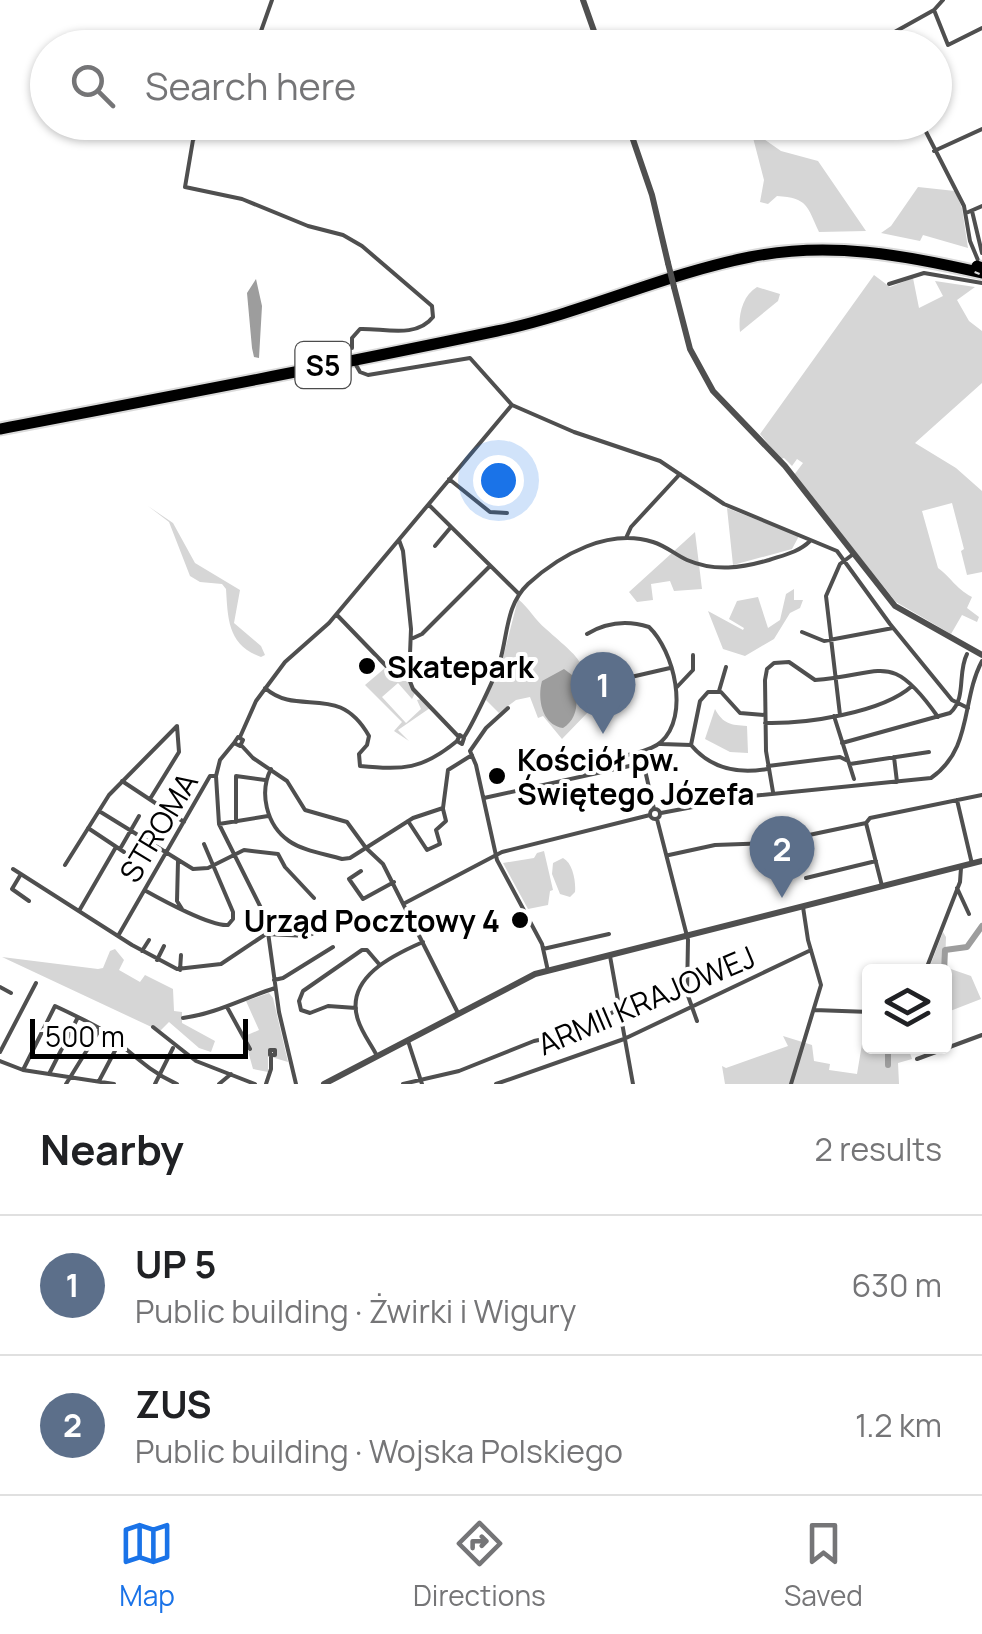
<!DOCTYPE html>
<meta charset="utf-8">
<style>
body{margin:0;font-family:Manrope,sans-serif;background:#f2f2f2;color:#202124}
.controls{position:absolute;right:30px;bottom:30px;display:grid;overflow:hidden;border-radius:10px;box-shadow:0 2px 8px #0004}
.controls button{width:90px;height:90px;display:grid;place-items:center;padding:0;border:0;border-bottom:2px solid #e0e0e0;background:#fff;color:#202124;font:50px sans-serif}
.scale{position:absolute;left:30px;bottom:25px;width:218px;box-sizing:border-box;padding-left:10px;border:5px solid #000;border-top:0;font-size:28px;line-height:35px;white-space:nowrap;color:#000;-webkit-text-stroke:8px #fff;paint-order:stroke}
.you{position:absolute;left:498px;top:480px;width:35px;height:35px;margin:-25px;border:8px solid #fff;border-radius:50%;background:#1a73e8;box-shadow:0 0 0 15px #1a73e833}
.badge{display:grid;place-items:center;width:65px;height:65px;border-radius:50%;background:#1a73e8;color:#fff;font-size:32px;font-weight:700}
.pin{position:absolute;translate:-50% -82px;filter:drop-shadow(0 2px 5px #0008)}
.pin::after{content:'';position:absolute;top:52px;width:35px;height:30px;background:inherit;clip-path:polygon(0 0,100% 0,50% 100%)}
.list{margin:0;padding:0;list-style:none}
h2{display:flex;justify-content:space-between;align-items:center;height:130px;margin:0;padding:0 40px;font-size:42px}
h2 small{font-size:32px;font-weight:400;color:#757577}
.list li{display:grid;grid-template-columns:65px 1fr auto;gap:30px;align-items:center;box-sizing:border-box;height:140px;padding:0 40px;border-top:2px solid #e0e0e0}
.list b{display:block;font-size:38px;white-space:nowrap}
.list p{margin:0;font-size:32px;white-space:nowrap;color:#757577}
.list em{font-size:32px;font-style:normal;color:#757577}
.icon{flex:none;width:55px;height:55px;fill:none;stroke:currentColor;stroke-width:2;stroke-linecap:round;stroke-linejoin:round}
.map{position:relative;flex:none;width:982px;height:1084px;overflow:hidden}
.search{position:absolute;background:#fff;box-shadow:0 2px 8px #0004;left:30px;right:30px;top:30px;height:110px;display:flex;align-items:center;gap:25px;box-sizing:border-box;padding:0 35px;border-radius:55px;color:#757577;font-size:38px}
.sheet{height:410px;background:#fff}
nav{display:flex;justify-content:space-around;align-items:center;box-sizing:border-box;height:140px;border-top:2px solid #e0e0e0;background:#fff;font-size:28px;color:#757577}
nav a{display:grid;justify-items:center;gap:5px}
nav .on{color:#1a73e8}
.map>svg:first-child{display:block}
.green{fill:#d6d6d6}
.water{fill:#9d9d9d}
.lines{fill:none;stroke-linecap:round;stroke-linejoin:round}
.river{stroke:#9d9d9d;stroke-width:6}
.motorway-casing{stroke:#dbdbdb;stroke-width:15}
.minor{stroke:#4f4f4f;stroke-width:4}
.tertiary{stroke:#4f4f4f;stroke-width:6}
.motorway{stroke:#000;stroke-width:11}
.motorway-bridge-casing{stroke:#dbdbdb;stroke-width:15;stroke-linecap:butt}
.tertiary-bridge{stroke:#4f4f4f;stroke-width:6}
.motorway-bridge{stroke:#000;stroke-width:11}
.poi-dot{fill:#000;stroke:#fff;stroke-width:4}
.labels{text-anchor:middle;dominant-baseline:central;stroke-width:8;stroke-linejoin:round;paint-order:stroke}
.shield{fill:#fff;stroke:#4c4c4c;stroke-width:2.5}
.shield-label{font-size:28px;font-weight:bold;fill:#000}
.poi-label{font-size:30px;font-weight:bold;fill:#000;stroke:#fff;text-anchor:start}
.street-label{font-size:30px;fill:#000;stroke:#fff}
</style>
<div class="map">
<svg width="982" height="1084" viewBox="0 0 982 1084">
<rect width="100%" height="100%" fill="#fff"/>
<path class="green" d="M751 130 781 151 818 161 866 231 819 232C807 206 808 198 777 196L768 204 760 202 764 180Z
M918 187 955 191 962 208 968 248 923 235 920 241 881 233 891 226Z
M874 275 890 287 913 278 919 308 943 296 935 281 975 287 957 300 969 321 982 331V383L915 443 956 468 982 491V572L967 575 961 551 964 549 952 503 922 511 938 568C951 577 954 587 972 597L967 608 979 617 977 622 962 615 951 634 896 602 794 475 803 463 797 459 792 466 784 458 781 459 760 434Z
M757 287 780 294 778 301 740 332C738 316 742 296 757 287Z
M148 506 173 523 195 563 240 590 234 623 261 646 265 655 261 657C228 645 228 620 226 589L222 584 200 582 190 576 169 522Z
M727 508 799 536 792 549 733 565Z
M695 532 702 589 674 591 670 581 651 584 653 600 637 602 629 592Z
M794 589V600H803L800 608 790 613 774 639 745 656 723 649 708 611 743 630 744 628 729 619 737 601 758 597 768 628 780 620 786 594Z
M518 599C529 608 535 620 546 629 584 663 583 657 591 709L562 739 543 716 538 718 530 697 516 700 499 713 484 698 499 673Z
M385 668 398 681H407L415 693 412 699 398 683 382 697 406 723 421 709 417 700 421 699 430 708 398 730 409 741 394 731 402 722 365 685Z
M715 709C723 724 731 725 747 726L748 753 730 752 705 739Z
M544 851 553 890 550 891 548 905 528 909 503 863 534 858 537 853Z
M563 858C573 863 576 882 575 892L570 897 560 894 552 874 553 863Z
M943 932 946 937 945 967 971 976 981 999 945 1013 944 972 928 971Z
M115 949 124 960 119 970 140 982 145 975 173 989 174 1011 182 1012V1023L215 1041 211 1052 199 1048 169 1022 160 1031 2 957 98 969 103 968 110 951Z
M269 993 273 998 288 1062 268 1056V1072L253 1069 248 1051 251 1049 245 1036 259 1030 246 1001Z
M867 1014 870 1046 908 1047 912 1059 898 1063 899 1084H725L722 1066 726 1068 788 1046 783 1036 812 1045 814 1061 830 1064 829 1070 857 1074Z"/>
<path class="water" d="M256 279 262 306 259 358 254 357 252 348 247 293Z
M564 669 572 675C577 693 582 716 563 728 542 725 537 699 542 681Z"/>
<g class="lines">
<path class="river" d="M944 972 945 950 967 947 982 926
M888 1046V1065"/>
<g class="motorway-casing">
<path id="motorway" d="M0 429C166 397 332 366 497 331 583 313 664 274 750 257 829 241 905 255 982 273"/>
</g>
<path class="minor" d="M934 10 948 45 982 28
M255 48 272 0
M890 48 891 34 934 10 943 0
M210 122 193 140 185 187 242 199 308 226 343 235 362 246 432 306 433 317C416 339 383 328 360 329L352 338V348
M921 122 964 206 970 241 980 265
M934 151 982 129
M972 211 982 253
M966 213 982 206
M889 284 924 273 982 283
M356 365 360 372 368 375 470 358 512 405 574 432 660 461 724 504 837 551 890 624 952 700 968 708
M449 479 490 512 507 513
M429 505 518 593
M626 538 631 527 680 474
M399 540 403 551 411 629 409 679
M435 546 451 527
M337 615 392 672 409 679 413 689 458 736
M802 632 824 641 893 628
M411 639 422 634 490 566
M605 683 670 668
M265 688C299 718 338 681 369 736L367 745 359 754 360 766C403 770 422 770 457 741
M676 688 693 670V655
M719 691 726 667
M508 708 486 728 470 751 476 765 497 860 542 944 548 971
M840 715 826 596 840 564 852 555
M834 716 854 779
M765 723C805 724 882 713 912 686
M460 735 464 738 462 744 457 741Z
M240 737 256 701 285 662 329 623 511 406
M464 737C471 727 497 674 500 661 508 633 506 605 528 584 561 554 609 528 653 542 666 546 676 555 687 560 715 572 742 568 769 560 784 555 799 552 810 541
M842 743 950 713C967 698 957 673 967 654
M661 744 691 745C711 769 738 774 767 769
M241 745 253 758 287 781 305 810 347 822 366 848 383 864 458 1013
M691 745 700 701 708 692H721L740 713 765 715
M641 753 654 809
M894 757 897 782
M850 764 929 752
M768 766 840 757 848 761
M271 769C259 792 266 825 289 841 303 851 326 854 342 859L350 858 413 818 443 808 448 770 472 755
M586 774 585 764 588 762C609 758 648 754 661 742 690 716 674 651 649 627 627 620 607 622 587 634
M216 776 219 824 266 918 279 1012 296 1084
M122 781 184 822
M773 792 766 751 765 680 767 669 774 663 789 662 815 680C884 675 890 649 938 717
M484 798 643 763
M957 800 972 864
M650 814a5 5 0 1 1 10 0a5 5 0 1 1-10 0Z
M99 811 193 869 208 868 244 850 278 854
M661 813 751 796 931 778C973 749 961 700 982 661
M657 819 688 940 687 993 697 1021
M408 821 427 850 440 844 436 830 446 821 443 809
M236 822V776L265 780
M866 823 870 818 982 795
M866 823 882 886
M219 824 268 816
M88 828 124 852
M120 849 139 816
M278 854 285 867 314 898
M669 855 715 845 771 843 866 823
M178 861 177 901 182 909
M65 865 109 795 177 726 179 752 150 799
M13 869 132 945 177 969 221 964 266 934 308 936 319 930
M361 871 349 879 363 899 394 882
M21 874 12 889 29 901
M806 878 876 861
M957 888 969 914
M146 891C162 900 212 927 228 925L233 919V912L204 844
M405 903 502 852 650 815
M79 911 116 847
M118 936 210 776H216L220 760 234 743 240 746 243 740 238 737 234 743
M543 949 609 934
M142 951 149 940
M610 956 633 1084
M157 960 164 946
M180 970 181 955
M925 972 960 882 961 868
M274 980 283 978 333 947
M0 987 11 993
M227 1007 250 1049
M356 1008 328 1006 310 1013 301 1010 299 1001 303 991 362 950H367L379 964
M814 1010 870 1012
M183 1018C215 1014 244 998 275 988
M153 1027 196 1061 255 1084
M408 1041 422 1084
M270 1050H275V1055H270Z
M0 1052 36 983
M377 1056C371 1044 362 1033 358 1020 344 978 393 955 423 942
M917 1059 982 1035
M0 1061 23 1070 114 1084
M23 1070 55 1006C70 1013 85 1020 99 1028 128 1048 144 1069 177 1084
M49 1074 78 1017
M99 1081 118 1045
M66 1084 100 1029
M155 1084 173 1048
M219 1084 231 1074
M266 1084 271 1069V1055
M403 1084 459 1071 534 1041 582 1031 618 1009
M496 1084 624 1039 811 950
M791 1084 821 985 808 940 803 907"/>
<path class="tertiary" d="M583 0 600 48
M627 122 652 195 668 263
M674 287 690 349 713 391 785 466 895 606 982 655
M324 1084 535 974 982 861"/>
<use href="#motorway" class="motorway"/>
<g class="motorway-bridge-casing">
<path id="motorway-bridge" d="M977 266 982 268"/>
</g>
<path class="tertiary-bridge" d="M668 263 674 287"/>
<use href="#motorway-bridge" class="motorway-bridge"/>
</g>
<g class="poi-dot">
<circle cx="367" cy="666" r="10"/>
<circle cx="497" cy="776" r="10"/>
<circle cx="520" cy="920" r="10"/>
</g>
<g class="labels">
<rect class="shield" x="295.5" y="342" width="55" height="46" rx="8"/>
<g class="shield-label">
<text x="323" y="365">S5</text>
</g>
<g class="poi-label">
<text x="387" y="666">Skatepark</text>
<text x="517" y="759">Kościół pw.<tspan x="517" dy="34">Świętego Józefa</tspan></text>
<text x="500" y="920" text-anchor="end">Urząd Pocztowy 4</text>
</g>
<g class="street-label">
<text transform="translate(158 827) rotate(-59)">STROMA</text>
<text transform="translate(646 1000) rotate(-23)">ARMII KRAJOWEJ</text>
</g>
</g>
</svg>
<div class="controls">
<button><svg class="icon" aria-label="layers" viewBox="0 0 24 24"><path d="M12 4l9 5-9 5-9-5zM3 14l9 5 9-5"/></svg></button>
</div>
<div class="scale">500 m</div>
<div class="you"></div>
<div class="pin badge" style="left:603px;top:734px;background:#5c6f8a">1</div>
<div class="pin badge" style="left:782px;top:898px;background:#5c6f8a">2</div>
<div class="search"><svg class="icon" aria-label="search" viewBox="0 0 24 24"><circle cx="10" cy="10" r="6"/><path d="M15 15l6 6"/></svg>Search here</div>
</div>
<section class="sheet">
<h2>Nearby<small>2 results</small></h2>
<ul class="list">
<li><span class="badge" style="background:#5c6f8a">1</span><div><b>UP 5</b><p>Public building · Żwirki i Wigury</p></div><em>630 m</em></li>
<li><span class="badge" style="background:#5c6f8a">2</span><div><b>ZUS</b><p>Public building · Wojska Polskiego</p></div><em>1.2 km</em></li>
</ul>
</section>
<nav>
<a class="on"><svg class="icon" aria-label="map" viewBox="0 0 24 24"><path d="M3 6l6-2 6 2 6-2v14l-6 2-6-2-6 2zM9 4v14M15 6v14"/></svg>Map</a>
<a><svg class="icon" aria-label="directions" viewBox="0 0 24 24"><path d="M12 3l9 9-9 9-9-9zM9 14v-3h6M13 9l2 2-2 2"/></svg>Directions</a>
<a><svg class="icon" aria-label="saved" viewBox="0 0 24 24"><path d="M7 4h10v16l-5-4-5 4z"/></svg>Saved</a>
</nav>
